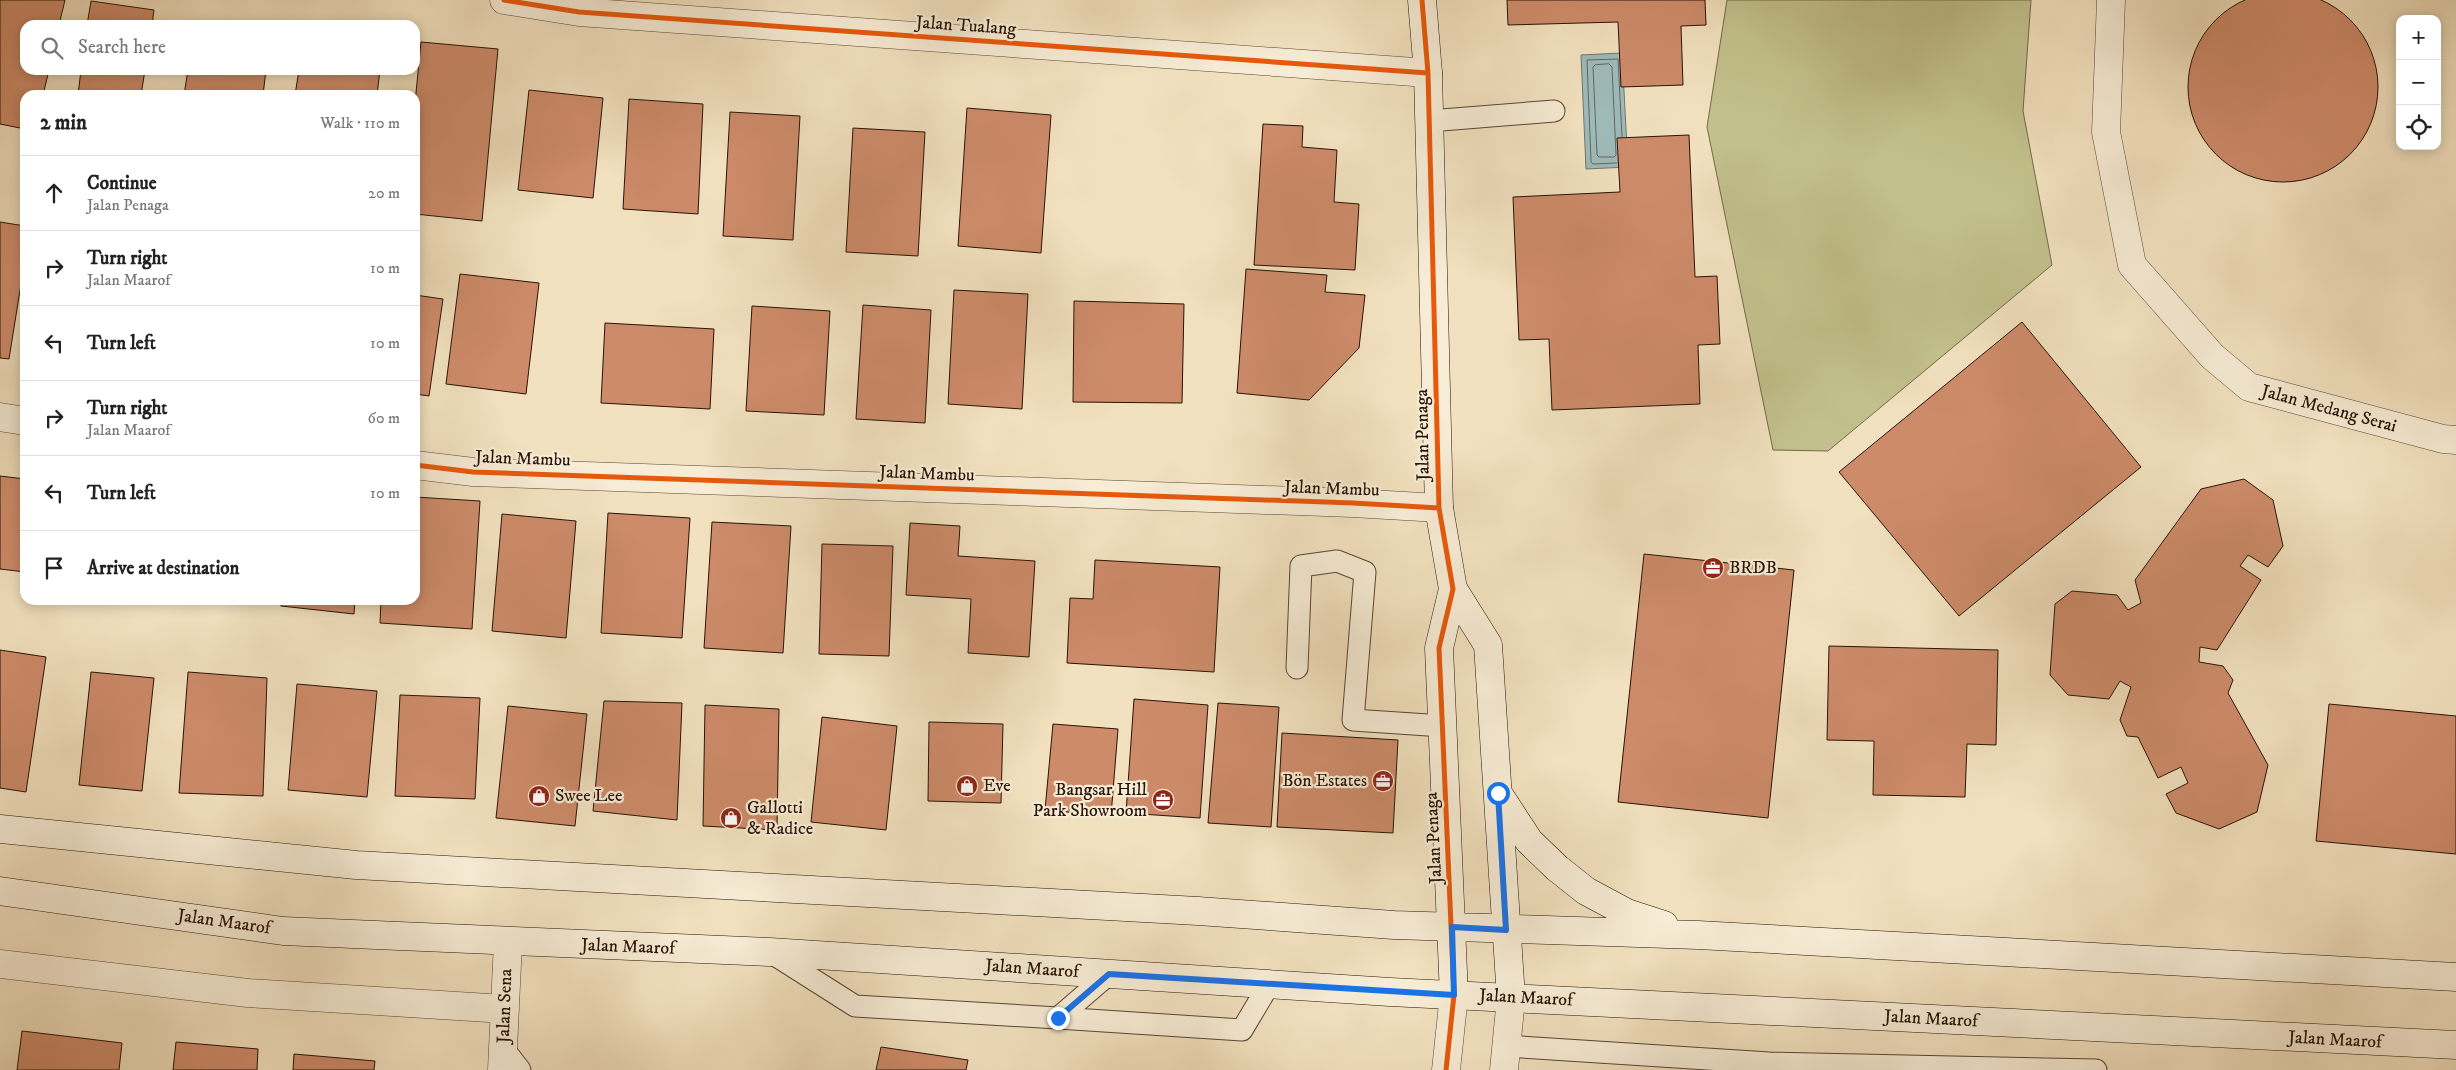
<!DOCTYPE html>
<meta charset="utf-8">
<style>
body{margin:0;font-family:"IM FELL DW Pica",serif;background:#f2f2f2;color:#222}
.controls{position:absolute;right:15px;top:15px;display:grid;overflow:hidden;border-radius:10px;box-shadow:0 2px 12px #0003}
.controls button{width:45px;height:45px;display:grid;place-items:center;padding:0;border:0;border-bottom:1px solid #e0e0e0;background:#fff;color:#222;font:25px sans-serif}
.stop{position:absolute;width:15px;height:15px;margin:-11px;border:4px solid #1a73e8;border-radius:50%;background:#fff}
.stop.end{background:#1a73e8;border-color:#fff;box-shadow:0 1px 5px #0008}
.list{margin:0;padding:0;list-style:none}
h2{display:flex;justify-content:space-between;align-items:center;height:65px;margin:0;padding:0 20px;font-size:21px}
h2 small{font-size:16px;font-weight:400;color:#767676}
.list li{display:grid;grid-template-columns:32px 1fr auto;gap:15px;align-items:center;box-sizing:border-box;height:75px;padding:0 20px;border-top:1px solid #e0e0e0}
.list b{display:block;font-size:19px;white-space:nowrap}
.list p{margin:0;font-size:16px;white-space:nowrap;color:#767676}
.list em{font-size:16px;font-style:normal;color:#767676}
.icon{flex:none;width:28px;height:28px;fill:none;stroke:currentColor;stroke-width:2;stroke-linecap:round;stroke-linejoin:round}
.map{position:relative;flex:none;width:2456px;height:1070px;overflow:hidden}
.search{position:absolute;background:#fff;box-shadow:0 2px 12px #0003;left:20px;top:20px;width:400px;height:55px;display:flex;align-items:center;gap:12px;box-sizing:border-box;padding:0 18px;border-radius:15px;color:#767676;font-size:19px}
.panel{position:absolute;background:#fff;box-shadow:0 2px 12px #0003;left:20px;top:90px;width:400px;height:515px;border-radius:15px}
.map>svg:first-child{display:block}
.green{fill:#c2c18d;stroke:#756a4a}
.water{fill:#9ebbba;stroke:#6f7872}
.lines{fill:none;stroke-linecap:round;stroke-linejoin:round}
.shore{stroke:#636760;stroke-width:1}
.building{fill:#cd8b6a;stroke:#281306}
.lane-casing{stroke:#5a4634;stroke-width:23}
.street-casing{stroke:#5a4634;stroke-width:29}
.secondary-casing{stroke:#281306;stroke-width:29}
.lane{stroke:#f7ecd5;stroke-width:21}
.street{stroke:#f7ecd5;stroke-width:28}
.secondary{stroke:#f7ecd5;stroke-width:28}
.cycleway-casing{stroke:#f7ecd5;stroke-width:8}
.cycleway{stroke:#e8590c;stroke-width:5}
.route{stroke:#1a73e8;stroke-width:6}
.labels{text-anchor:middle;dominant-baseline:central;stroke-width:4.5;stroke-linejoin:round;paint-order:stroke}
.street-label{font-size:18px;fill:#281306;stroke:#f7ecd5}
.poi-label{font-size:18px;fill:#281306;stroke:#f7ecd5;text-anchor:start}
</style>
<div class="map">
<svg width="2456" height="1070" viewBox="0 0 2456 1070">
<rect width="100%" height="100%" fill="#f2e1bf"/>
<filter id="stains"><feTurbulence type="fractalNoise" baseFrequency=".004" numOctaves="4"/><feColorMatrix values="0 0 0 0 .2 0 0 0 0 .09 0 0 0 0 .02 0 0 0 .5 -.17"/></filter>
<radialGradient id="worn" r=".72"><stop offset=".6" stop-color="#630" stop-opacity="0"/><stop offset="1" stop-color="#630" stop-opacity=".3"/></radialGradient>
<path class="green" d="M1727 0H2031L2023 111 2052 265 1828 451 1773 450 1707 127Z"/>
<path class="water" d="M1622 53 1628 167 1586 169 1581 55Z"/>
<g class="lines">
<path class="shore" d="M1609 64 1612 67 1616 155 1614 157H1599L1597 155 1593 67 1595 65Z
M1617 163 1593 164 1591 162 1587 60 1618 59 1622 137"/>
</g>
<path class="building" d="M2188 87a95 95 0 1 1 190 0a95 95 0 1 1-190 0Z
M0 0H65L59 25H25V70H49L43 95H25V129L0 124Z
M1507 0H1705L1706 25 1681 26 1683 85 1621 87 1618 22 1508 25Z
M91 1 154 10 152 25H87Z
M421 42 498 49 482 221 415 214V103Z
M81 70H145L141 95H78Z
M188 70H266L263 95H184Z
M299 70H380L377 95H295Z
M529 90 603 98 593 198 518 190Z
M629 99 703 104 698 214 623 209Z
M967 108 1051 115 1041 253 958 246Z
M730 112 800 116 793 240 723 236Z
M1263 124 1303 126 1302 147 1337 150 1334 202 1359 204 1355 270 1254 265Z
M853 128 925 132 918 256 846 252Z
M1689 135 1695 277 1717 276 1720 344 1698 345 1700 404 1552 410 1549 339 1519 340 1513 197 1620 192 1617 138Z
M0 222 25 226V259L9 359 0 358Z
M1246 269 1327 275 1325 292 1365 295 1359 348 1309 400 1237 393Z
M460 274 539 283 526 394 446 384Z
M954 290 1028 294 1022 409 948 404Z
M415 295 443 299 429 396 415 394Z
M1074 301 1184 304 1182 403 1073 402Z
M863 305 931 310 925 423 856 419Z
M752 306 830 311 824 415 746 411Z
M2022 322 2141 467 1959 616 1839 472Z
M605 323 714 329 710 409 601 403Z
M0 476 25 479V572L0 569Z
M2244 479 2273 500 2283 546 2268 567 2248 555 2240 566 2261 580 2217 650 2200 647 2199 662 2223 666 2233 680 2228 693 2268 765 2257 812 2219 829 2176 813 2166 794 2188 783 2181 767 2158 778 2138 737 2127 736 2120 720 2131 687 2120 681 2109 699 2068 695 2050 675 2055 604 2072 591 2117 595 2128 610 2141 603 2135 580 2201 489Z
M415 497 480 501 472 629 380 623 381 600H415Z
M608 513 690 518 682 638 601 633Z
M502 514 576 521 566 638 492 631Z
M712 522 791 526 783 653 704 648Z
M910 523 960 526 958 556 1035 561 1029 657 968 653 971 599 906 595Z
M822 544 893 546 889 656 819 654Z
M1644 554 1794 570 1768 818 1618 802Z
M1095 560 1220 567 1214 672 1067 663 1070 598 1093 599Z
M231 600H253V603Z
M281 600H355L354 614 281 606Z
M1829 646 1998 650 1996 745 1967 744 1965 797 1873 795 1874 741 1827 740Z
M0 650 46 657 26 792 0 788Z
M91 672 154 678 142 791 79 785Z
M188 672 267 678 263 796 179 793Z
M297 684 377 691 367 797 288 790Z
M400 695 480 698 475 799 395 796Z
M1134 699 1208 705 1200 818 1126 813Z
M604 701 682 703 677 820 593 811Z
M1218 703 1279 707 1271 827 1208 823Z
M2329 704 2456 716V854L2316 841Z
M705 705 779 709 777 830 703 826Z
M508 706 587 714 575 826 496 818Z
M822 717 897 726 886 830 811 822Z
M929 722 1003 724 1001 803 928 801Z
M1053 724 1118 729 1111 816 1045 810Z
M1282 733 1398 740 1393 833 1277 827Z
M22 1031 122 1043 119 1070H17Z
M176 1042 258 1049 257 1070H173Z
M881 1047 968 1060 966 1070H876Z
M294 1054 375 1061 374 1070H293Z"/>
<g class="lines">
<g class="lane-casing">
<path id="lane" d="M1429 121 1554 111
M1297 668 1301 566 1337 561 1365 572 1353 720 1443 726
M770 952 855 1006 1058 1018 1109 974
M1058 1018 1242 1030 1270 983
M1506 1046 1769 1063
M503 1048 520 1070
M1758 1070 1769 1063 2096 1070"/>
</g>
<g class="street-casing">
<path id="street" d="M504 0 579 12 1428 73
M2111 0 2106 132 2132 265 2212 356 2249 387 2443 439 2456 440
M0 417 25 421
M415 465 473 472 1353 503 1439 508
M0 964 248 993 505 1009
M502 1070 508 942
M1446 1070 1454 995
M1504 1070 1511 998"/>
</g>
<g class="secondary-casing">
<path id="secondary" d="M1422 0 1428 73 1439 508 1453 589 1439 648 1454 995
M1453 589 1488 645 1511 998
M1499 795 1529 841 1557 868 1586 891 1627 913 1664 925
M0 829 356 865 1198 911 1394 925 1698 935 2456 977
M0 891 283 931 770 952 1390 992 2456 1045"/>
</g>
<use href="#lane" class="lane"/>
<use href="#street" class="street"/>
<use href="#secondary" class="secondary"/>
<g class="cycleway-casing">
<path id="cycleway" d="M504 0 579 12 1428 73
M1422 0 1428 73 1439 508 1453 589 1439 648 1454 995 1446 1070
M415 465 473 472 1353 503 1439 508"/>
</g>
<use href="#cycleway" class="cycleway"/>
</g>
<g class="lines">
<path class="route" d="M1058 1018 1109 974 1454 995 1452 927 1506 930 1498 793"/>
</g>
<defs>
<g id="office-disc" transform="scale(1.125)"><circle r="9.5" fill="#8f2418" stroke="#f7ecd5"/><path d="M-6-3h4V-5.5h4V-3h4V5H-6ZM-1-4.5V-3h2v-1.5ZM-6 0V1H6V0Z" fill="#fff"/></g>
<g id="shop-disc" transform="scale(1.125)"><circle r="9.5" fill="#8f2418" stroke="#f7ecd5"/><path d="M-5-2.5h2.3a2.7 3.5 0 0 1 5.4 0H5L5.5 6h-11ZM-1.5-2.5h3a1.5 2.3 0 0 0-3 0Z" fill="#fff"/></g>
</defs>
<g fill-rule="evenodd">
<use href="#office-disc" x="1713" y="568"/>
<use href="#office-disc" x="1383" y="781"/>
<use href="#shop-disc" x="967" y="786"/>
<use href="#shop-disc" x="539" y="796"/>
<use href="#office-disc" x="1163" y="800"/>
<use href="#shop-disc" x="731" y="818"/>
</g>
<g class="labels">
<g class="street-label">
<text transform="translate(966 26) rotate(4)">Jalan Tualang</text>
<text transform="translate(2329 409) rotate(15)">Jalan Medang Serai</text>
<text transform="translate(1423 435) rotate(-91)">Jalan Penaga</text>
<text transform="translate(523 459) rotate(2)">Jalan Mambu</text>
<text transform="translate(927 474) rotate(2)">Jalan Mambu</text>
<text transform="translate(1332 489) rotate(2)">Jalan Mambu</text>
<text transform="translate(1434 838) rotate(-93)">Jalan Penaga</text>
<text transform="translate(224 922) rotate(8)">Jalan Maarof</text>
<text transform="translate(628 947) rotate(2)">Jalan Maarof</text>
<text transform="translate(1032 969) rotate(4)">Jalan Maarof</text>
<text transform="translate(1526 998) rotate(3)">Jalan Maarof</text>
<text transform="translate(505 1006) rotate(-88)">Jalan Sena</text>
<text transform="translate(1931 1019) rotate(3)">Jalan Maarof</text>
<text transform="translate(2335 1040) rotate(3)">Jalan Maarof</text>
</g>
<g class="poi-label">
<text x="1729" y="568">BRDB</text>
<text x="1367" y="781" text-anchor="end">Bön Estates</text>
<text x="983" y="786">Eve</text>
<text x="1147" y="790" text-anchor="end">Bangsar Hill<tspan x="1147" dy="21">Park Showroom</tspan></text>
<text x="555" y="796">Swee Lee</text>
<text x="747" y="808">Gallotti<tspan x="747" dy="21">&amp; Radice</tspan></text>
</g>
</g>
<rect width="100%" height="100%" filter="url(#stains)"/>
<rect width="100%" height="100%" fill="url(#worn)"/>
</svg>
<div class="controls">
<button>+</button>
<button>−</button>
<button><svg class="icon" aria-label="locate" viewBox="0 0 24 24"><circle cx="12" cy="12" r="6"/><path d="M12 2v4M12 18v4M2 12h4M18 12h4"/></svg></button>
</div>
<div class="stop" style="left:1498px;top:793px"></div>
<div class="stop end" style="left:1058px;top:1018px"></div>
<div class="search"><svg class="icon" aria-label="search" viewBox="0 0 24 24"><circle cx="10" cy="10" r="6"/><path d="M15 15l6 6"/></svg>Search here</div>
<section class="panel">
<h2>2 min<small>Walk · 110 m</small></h2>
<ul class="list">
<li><svg class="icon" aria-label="ahead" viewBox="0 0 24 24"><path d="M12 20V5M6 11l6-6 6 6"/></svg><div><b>Continue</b><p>Jalan Penaga</p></div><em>20 m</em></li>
<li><svg class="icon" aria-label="right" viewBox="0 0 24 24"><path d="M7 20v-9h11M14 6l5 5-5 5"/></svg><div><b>Turn right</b><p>Jalan Maarof</p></div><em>10 m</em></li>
<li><svg class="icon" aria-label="left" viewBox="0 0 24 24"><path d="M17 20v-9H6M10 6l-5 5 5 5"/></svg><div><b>Turn left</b></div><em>10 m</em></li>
<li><svg class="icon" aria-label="right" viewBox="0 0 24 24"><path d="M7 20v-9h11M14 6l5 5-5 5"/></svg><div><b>Turn right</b><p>Jalan Maarof</p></div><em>60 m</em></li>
<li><svg class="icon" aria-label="left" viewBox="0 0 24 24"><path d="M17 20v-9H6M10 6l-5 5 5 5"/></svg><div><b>Turn left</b></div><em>10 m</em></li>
<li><svg class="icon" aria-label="arrive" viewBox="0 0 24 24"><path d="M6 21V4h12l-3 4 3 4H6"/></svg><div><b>Arrive at destination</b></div></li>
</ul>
</section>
</div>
